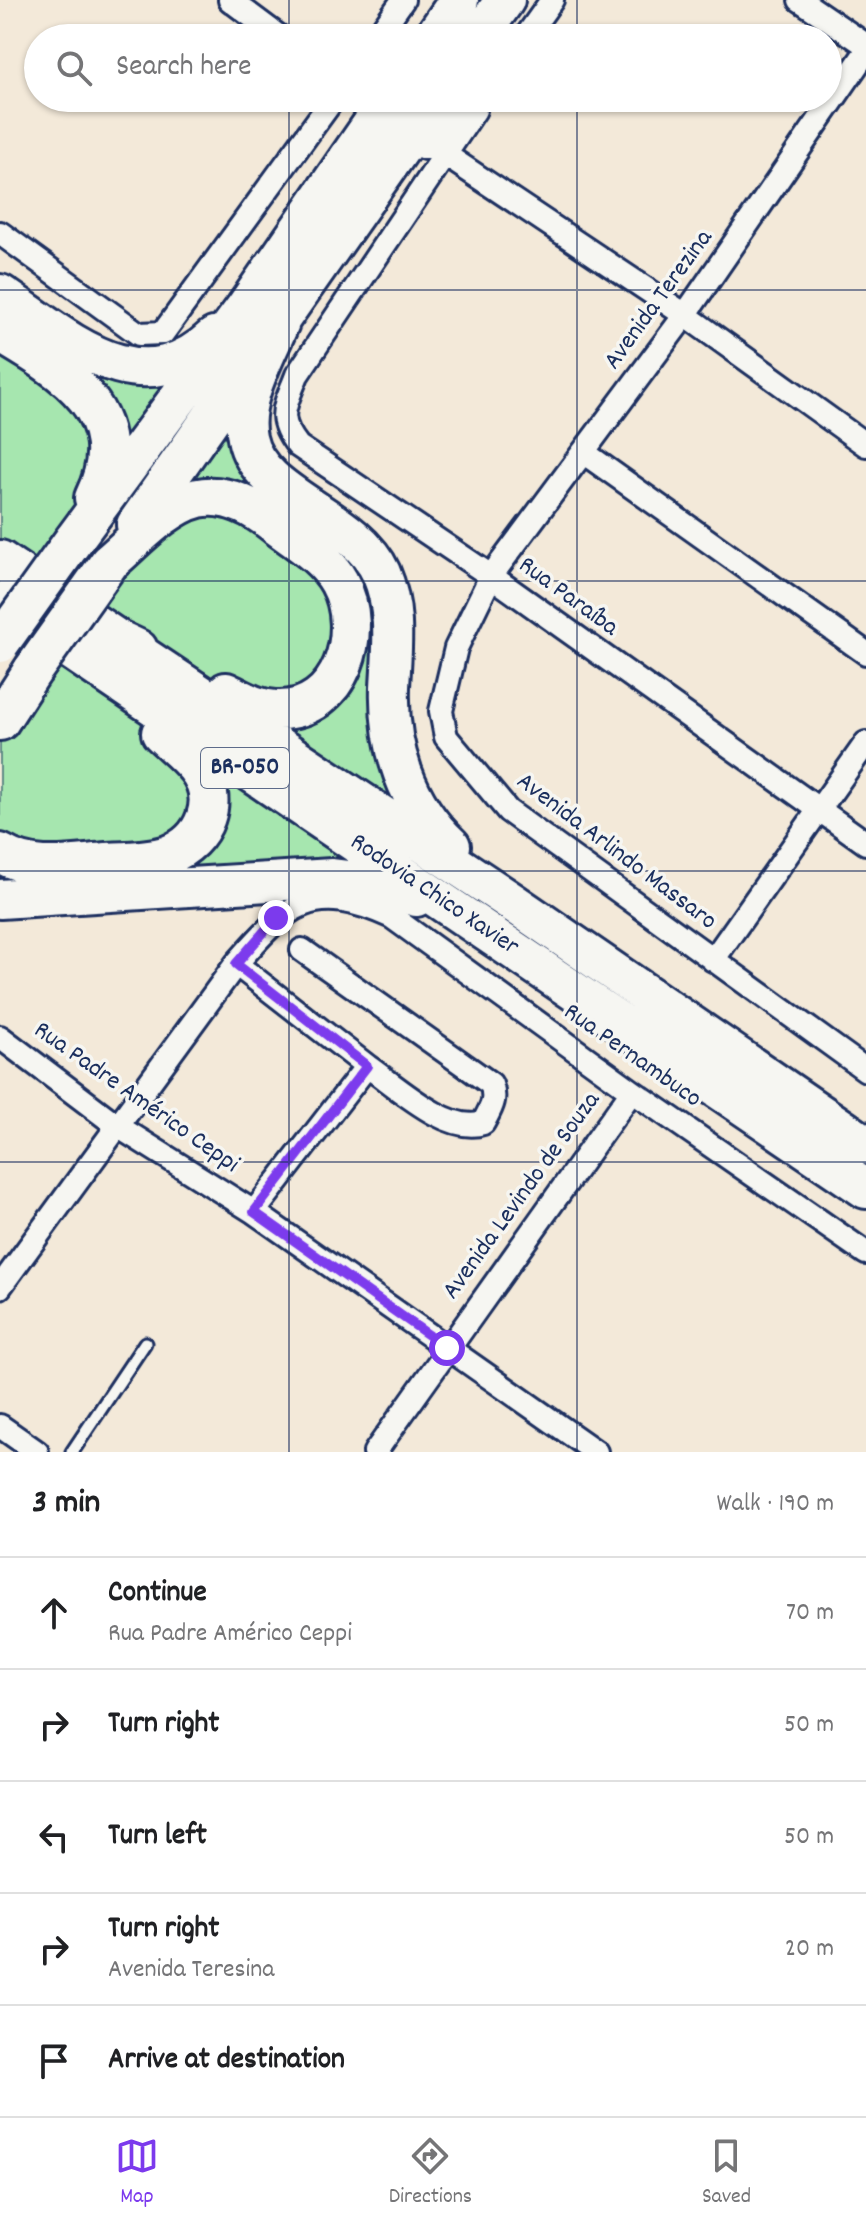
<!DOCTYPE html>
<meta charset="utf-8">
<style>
body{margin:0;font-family:Dekko,sans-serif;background:#f6f6f6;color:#202124}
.stop{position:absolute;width:24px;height:24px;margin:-18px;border:6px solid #7c3aed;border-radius:50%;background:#fff}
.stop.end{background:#7c3aed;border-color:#fff;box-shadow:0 2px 8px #0008}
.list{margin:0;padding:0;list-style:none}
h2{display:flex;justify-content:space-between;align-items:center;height:104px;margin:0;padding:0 32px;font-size:34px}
h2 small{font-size:26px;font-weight:400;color:#757577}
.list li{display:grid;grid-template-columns:52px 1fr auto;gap:24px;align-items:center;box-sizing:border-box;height:112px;padding:0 32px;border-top:2px solid #e0e0e0}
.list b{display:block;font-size:30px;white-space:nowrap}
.list p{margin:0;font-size:26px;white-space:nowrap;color:#757577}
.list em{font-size:26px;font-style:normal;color:#757577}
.icon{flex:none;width:44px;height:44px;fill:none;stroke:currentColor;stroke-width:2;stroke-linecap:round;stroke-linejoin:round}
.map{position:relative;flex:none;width:866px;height:1452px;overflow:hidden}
.search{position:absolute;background:#fff;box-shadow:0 2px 6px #0004;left:24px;right:24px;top:24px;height:88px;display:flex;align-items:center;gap:20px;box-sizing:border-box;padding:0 28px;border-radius:44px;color:#757577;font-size:30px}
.sheet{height:664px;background:#fff}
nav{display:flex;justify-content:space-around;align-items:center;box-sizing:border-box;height:112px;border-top:2px solid #e0e0e0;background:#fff;font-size:22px;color:#757577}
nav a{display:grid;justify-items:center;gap:4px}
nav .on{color:#7c3aed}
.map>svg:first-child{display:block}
.green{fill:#a6e6af;stroke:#608a86;stroke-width:2}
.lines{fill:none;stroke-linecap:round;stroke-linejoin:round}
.lane-casing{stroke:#1b2f5e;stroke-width:17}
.street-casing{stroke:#1b2f5e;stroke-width:28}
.highway-casing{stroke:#1b2f5e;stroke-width:44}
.lane{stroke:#f6f6f2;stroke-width:11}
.street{stroke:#f6f6f2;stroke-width:22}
.highway{stroke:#f6f6f2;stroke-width:38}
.highway-bridge-casing{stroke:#1b2f5e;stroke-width:44;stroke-linecap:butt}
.highway-bridge{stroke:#f6f6f2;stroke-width:38}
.route{stroke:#7c3aed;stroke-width:10}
.grid{fill:none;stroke:#1b2f5e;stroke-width:2;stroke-opacity:0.55}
.labels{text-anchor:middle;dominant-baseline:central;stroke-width:7;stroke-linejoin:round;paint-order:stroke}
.shield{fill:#f6f6f2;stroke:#5d6b8a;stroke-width:2}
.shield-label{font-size:24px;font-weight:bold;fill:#1b2f5e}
.street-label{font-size:26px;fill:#1b2f5e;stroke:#f6f6f2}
</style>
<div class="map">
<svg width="866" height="1452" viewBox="0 0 866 1452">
<rect width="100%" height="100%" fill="#f3e9d9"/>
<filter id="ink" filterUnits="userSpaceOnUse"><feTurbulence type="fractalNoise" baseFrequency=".0125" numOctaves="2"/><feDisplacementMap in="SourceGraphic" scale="16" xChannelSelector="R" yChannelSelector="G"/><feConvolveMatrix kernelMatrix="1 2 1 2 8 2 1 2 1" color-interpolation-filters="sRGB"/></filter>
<g filter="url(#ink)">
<path class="green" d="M0 294 89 353 196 354 39 588 0 560Z
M280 322 247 439 364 548 390 688 434 830 77 608Z
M53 642 396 889 0 899V721Z"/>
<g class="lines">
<g class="lane-casing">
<path id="lane" d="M72 1452 145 1343"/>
</g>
<g class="street-casing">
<path id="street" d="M230 0 281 38
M800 0 866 45
M376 38 403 0
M525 38 552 0
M866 52 685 315 491 576 456 648 441 711 446 737 508 811 866 1070
M475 110 297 375C285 407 275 417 298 446L491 576 866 843
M444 154 685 315 866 445
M0 233 139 334 163 333 334 98
M583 452 866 653
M302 950 491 1084C497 1100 491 1108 483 1123 448 1135 395 1085 367 1066
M713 960 866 743
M236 964 367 1066 254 1212
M0 1037 119 1127 254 1212 596 1452
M0 1287 236 964C288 904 312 881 392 917L632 1091 866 1253
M0 1426 37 1452
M375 1452 632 1091"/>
</g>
<g class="highway-casing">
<path id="highway" d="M433 38 459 0
M478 38 505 0
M426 140 467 98
M0 294C67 338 138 408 214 337
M280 322C266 356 239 400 247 438 258 497 355 515 381 573 397 610 392 647 390 687 388 747 406 804 451 846
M0 333C65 371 135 414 94 498
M136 525 436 98
M73 541 245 308 390 98
M0 560 117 639 138 649
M109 563C134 542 165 506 198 498 226 492 255 508 276 525 299 542 325 557 339 582 366 631 342 712 277 710 258 710 243 700 226 692
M0 602 866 1189
M117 639 512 902 866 1145
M0 721 33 670
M0 853C33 873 70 865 107 862 127 861 149 861 168 855 205 841 222 799 196 767 186 754 172 744 161 733
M0 899 332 878 364 882 416 897"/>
</g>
<use href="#lane" class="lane"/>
<use href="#street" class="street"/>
<use href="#highway" class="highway"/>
<g class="highway-bridge-casing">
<path id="highway-bridge" d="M0 643 73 541
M33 670 109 563"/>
</g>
<use href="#highway-bridge" class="highway-bridge"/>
</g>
</g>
<g class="lines" filter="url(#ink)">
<path class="route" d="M276 918 236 964 367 1066 254 1212 447 1348"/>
</g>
<path class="grid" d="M289 0V38M577 0V38M289 98V1452M577 98V1452M0 290H866M0 581H866M0 871H866M0 1162H866"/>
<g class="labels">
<rect class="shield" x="201" y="748" width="88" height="40" rx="6"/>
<g class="shield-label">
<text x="245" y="768">BR-050</text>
</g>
<g class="street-label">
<text transform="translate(659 300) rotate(-54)">Avenida Terezina</text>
<text transform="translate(568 597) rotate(36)">Rua Paraíba</text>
<text transform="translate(616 852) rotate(37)">Avenida Arlindo Massaro</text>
<text transform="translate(434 895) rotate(34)">Rodovia Chico Xavier</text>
<text transform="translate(632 1056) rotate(35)">Rua Pernambuco</text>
<text transform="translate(136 1098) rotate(35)">Rua Padre Américo Ceppi</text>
<text transform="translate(522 1196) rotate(-54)">Avenida Levindo de Souza</text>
</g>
</g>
</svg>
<div class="stop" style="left:447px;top:1348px"></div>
<div class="stop end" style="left:276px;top:918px"></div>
<div class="search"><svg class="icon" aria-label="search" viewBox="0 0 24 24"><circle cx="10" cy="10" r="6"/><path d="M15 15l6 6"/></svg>Search here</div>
</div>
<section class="sheet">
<h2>3 min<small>Walk · 190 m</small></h2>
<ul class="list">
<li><svg class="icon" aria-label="ahead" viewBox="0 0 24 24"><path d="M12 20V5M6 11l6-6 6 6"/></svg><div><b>Continue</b><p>Rua Padre Américo Ceppi</p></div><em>70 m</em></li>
<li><svg class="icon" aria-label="right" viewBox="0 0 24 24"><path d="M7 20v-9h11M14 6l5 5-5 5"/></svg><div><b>Turn right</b></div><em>50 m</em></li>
<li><svg class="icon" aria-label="left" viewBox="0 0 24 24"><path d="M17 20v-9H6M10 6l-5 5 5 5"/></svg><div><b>Turn left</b></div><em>50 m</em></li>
<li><svg class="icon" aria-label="right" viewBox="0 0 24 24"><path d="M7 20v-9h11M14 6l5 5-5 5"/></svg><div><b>Turn right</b><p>Avenida Teresina</p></div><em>20 m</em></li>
<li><svg class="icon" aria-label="arrive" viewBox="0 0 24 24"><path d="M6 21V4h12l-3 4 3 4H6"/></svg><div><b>Arrive at destination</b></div></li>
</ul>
</section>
<nav>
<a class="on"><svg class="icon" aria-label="map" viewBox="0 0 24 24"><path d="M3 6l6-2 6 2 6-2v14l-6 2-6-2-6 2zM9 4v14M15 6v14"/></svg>Map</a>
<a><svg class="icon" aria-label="directions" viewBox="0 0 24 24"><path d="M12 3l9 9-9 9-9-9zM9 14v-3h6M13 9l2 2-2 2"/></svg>Directions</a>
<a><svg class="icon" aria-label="saved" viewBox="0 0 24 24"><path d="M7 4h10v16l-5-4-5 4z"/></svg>Saved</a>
</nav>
